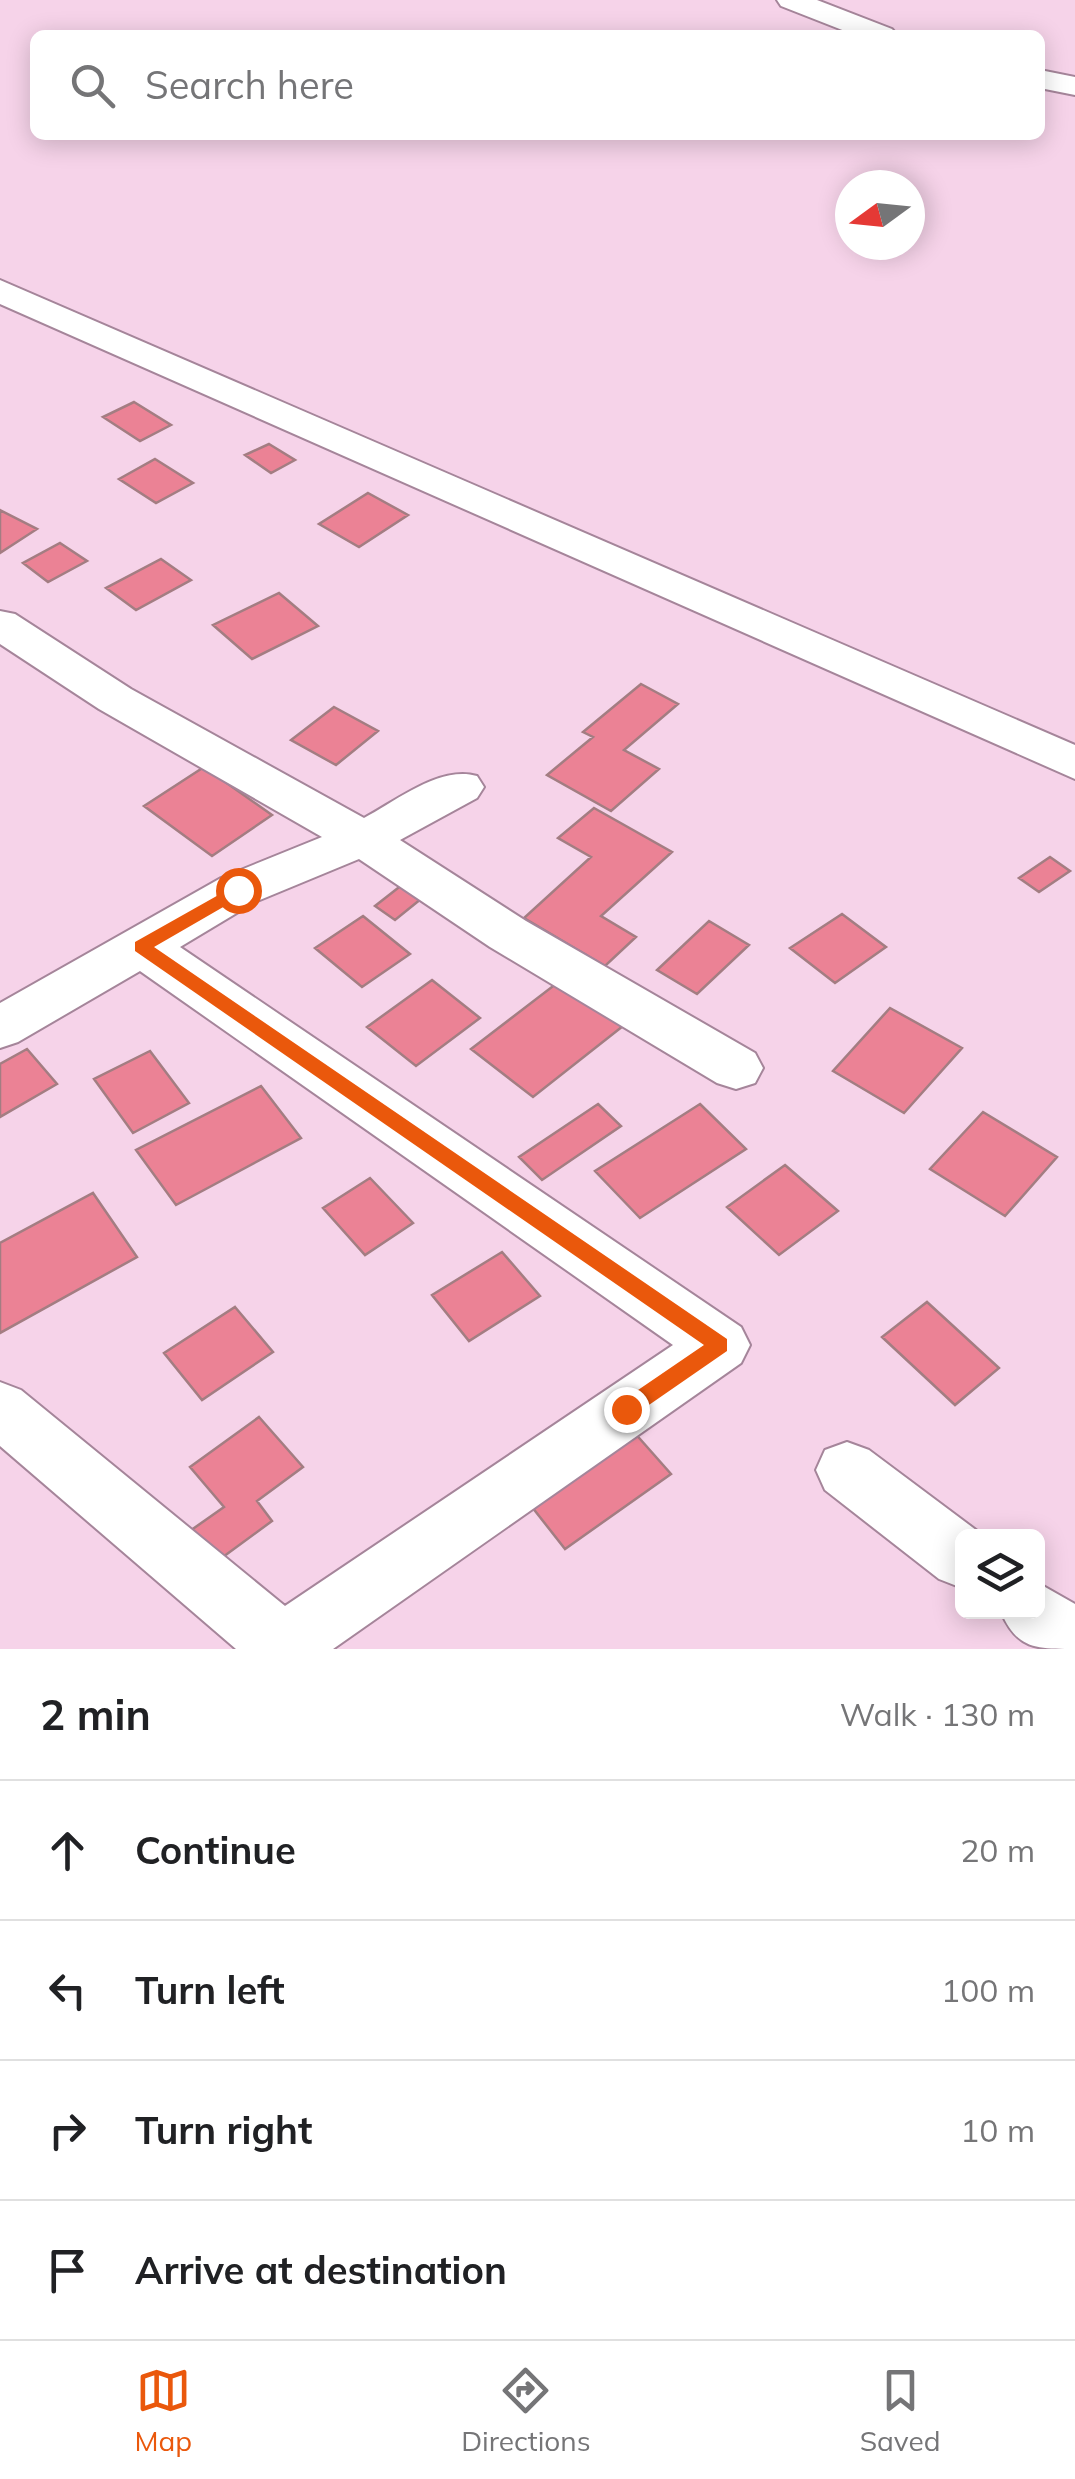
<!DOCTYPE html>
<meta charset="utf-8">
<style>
body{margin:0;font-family:Mulish,sans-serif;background:#f2f2f2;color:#202124}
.controls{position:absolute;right:30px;bottom:30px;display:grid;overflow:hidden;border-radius:15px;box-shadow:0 5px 25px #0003}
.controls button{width:90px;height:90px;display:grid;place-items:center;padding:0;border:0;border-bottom:2px solid #e0e0e0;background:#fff;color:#202124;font:50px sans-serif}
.compass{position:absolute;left:835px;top:170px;width:90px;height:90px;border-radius:50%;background:#fff;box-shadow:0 5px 25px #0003;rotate:255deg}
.stop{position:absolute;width:30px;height:30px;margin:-22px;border:8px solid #ea580c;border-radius:50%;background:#fff}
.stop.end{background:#ea580c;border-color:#fff;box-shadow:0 2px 10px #0008}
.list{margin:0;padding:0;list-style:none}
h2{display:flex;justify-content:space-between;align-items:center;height:130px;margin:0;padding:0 40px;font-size:42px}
h2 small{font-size:32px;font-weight:400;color:#757577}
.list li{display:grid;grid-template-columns:65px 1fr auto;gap:30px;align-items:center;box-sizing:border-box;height:140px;padding:0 40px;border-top:2px solid #e0e0e0}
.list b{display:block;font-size:38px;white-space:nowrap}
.list em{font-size:32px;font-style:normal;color:#757577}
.icon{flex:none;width:55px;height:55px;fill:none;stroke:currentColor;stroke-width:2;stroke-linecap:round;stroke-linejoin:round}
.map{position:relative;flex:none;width:1075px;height:1649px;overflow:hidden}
.search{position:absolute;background:#fff;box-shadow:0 5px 25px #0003;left:30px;right:30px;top:30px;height:110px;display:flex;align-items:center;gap:25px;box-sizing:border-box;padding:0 35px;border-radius:15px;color:#757577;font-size:38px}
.sheet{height:690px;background:#fff}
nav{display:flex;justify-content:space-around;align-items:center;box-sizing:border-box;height:140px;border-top:2px solid #e0e0e0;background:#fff;font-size:28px;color:#757577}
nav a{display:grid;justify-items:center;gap:5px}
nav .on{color:#ea580c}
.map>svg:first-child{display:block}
.building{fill:#eb8295;stroke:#a37d82;stroke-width:2.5}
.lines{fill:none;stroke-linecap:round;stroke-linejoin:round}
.minor-casing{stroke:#a5859a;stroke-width:4}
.minor{fill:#fff;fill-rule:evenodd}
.route{fill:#ea580c}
</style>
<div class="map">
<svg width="1075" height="1649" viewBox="0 0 1075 1649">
<rect width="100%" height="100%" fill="#f6d3e9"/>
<path class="building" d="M134 402 171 425 140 441 103 417Z
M269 444 295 460 271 473 245 455Z
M155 459 193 483 156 503 119 479Z
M368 493 408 515 359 547 319 524Z
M0 510 37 529 0 553Z
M60 543 87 561 48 582 23 563Z
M161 559 191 580 136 610 106 588Z
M279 593 318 626 252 659 213 625Z
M641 684 678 704 624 750 659 769 611 811 547 775 593 737 583 732Z
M334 707 378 731 336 765 291 740Z
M204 767 272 815 212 856 144 806Z
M594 808 672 852 601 916 636 937 605 966 524 918 591 857 558 838Z
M1050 857 1070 871 1039 892 1019 878Z
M412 877 432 890 395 920 375 906Z
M842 914 886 947 835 983 790 948Z
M363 916 410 954 362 987 315 948Z
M709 921 749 945 697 994 657 970Z
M432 980 480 1018 416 1066 367 1027Z
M561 980 623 1026 533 1097 471 1049Z
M890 1008 962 1048 904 1113 833 1071Z
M27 1049 57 1084 0 1117V1064Z
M150 1051 189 1103 133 1133 94 1079Z
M261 1086 301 1138 176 1205 136 1150Z
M598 1104 621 1126 542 1180 519 1157Z
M700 1104 746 1149 640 1218 595 1171Z
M983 1112 1057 1157 1005 1216 930 1169Z
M785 1165 838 1211 779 1255 727 1207Z
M370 1178 413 1223 365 1255 323 1208Z
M93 1193 137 1257 0 1333V1243Z
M502 1252 540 1296 469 1341 432 1295Z
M927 1302 999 1368 955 1405 882 1337Z
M235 1307 273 1352 202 1400 164 1353Z
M259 1417 303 1467 257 1501 272 1521 212 1565 187 1533 224 1507 190 1467Z
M625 1422 671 1474 565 1549 521 1493Z"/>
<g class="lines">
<g class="minor-casing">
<path id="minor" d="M777 0H817L892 29 897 35H855L781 6Z
M1040 70 1075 77V95L1040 88Z
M0 280 1075 745V779L0 304Z
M0 611 15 614 131 689 364 818C396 801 440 765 477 776L484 787 477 798 400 840 526 921 755 1053 763 1068 755 1083 736 1089 717 1083 490 947 359 859 255 902 180 947 741 1327 750 1345 741 1363 333 1649H236L0 1446V1382L21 1390 285 1606 673 1345 140 971 18 1042 0 1048V1003L221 878 322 837 99 709 0 644Z
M847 1442 869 1450 984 1536H962V1588L939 1579 825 1490 816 1470 825 1450Z
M1038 1583 1075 1604V1649C1035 1649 1017 1649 1001 1612H1038Z"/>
</g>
<use href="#minor" class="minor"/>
</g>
<path class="route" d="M238 884 244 886V895L154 947 727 1339V1351L633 1416H619L616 1409 619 1403 704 1345 135 951V942Z"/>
</svg>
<div class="controls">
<button><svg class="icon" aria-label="layers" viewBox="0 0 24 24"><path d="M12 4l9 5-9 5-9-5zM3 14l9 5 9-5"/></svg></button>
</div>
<svg class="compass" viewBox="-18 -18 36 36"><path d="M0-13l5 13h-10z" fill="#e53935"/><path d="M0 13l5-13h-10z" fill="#757577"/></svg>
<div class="stop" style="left:238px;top:890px"></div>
<div class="stop end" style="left:626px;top:1409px"></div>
<div class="search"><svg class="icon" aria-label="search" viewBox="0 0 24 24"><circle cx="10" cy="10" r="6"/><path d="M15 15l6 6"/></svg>Search here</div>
</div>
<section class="sheet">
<h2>2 min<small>Walk · 130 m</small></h2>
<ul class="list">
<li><svg class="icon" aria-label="ahead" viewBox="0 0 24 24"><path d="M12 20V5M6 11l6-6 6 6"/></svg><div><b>Continue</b></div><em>20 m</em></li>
<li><svg class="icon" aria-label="left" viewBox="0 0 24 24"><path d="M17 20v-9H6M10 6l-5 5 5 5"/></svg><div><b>Turn left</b></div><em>100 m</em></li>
<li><svg class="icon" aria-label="right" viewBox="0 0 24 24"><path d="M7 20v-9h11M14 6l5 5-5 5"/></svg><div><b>Turn right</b></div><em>10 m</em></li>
<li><svg class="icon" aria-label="arrive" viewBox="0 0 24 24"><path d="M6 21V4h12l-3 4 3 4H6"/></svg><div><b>Arrive at destination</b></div></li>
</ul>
</section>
<nav>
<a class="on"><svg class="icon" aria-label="map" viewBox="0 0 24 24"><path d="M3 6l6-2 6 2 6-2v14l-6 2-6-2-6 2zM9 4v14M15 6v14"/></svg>Map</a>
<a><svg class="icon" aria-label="directions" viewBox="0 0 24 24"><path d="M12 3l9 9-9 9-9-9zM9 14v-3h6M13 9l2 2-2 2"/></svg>Directions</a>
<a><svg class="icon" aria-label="saved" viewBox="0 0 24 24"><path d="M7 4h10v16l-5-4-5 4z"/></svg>Saved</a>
</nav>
